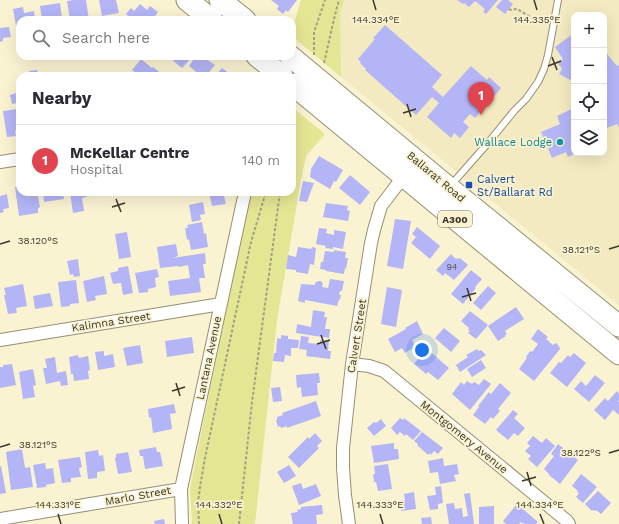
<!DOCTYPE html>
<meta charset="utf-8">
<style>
body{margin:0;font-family:"Work Sans",sans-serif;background:#f2f2f3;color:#2b2b33}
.controls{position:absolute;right:12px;top:12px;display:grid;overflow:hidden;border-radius:8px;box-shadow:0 4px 16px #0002}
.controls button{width:36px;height:36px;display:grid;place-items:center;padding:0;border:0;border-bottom:1px solid #e1e1e2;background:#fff;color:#2b2b33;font:20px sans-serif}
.you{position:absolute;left:422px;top:350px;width:14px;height:14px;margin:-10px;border:3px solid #fff;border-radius:50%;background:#1a73e8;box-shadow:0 0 0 6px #1a73e833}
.badge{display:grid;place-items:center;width:26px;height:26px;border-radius:50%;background:#d93025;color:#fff;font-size:13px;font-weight:700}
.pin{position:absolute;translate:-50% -33px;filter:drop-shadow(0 1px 2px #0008)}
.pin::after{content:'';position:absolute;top:21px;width:14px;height:12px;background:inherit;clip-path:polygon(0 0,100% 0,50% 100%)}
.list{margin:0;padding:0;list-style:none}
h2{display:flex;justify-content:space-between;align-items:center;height:52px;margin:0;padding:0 16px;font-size:17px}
h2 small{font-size:13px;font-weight:400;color:#7c7c81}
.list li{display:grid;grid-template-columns:26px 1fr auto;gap:12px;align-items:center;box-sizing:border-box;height:72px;padding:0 16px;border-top:1px solid #e1e1e2}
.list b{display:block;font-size:15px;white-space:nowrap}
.list p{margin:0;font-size:13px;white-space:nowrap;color:#7c7c81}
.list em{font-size:13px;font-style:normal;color:#7c7c81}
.icon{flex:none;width:22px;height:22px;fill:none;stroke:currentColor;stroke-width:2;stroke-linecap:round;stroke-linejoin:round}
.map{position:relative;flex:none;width:619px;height:524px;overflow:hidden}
.search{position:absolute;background:#fff;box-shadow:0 4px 16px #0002;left:16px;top:16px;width:280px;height:44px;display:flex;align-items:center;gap:10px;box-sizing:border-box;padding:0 14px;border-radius:12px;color:#7c7c81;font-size:15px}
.panel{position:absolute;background:#fff;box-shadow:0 4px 16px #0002;left:16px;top:72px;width:280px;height:124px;border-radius:12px}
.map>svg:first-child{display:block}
.built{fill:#f3eac1;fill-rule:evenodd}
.green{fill:#e3e692}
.building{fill:#b4b5f6}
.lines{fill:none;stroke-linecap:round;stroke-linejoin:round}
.lane-casing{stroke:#968f70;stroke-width:8}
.street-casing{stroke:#968f70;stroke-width:14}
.highway-casing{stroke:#968f70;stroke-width:23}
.path{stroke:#a49f87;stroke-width:2;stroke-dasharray:3 2;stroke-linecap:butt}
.lane{stroke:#fff;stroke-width:6}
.street{stroke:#fff;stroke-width:12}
.highway{stroke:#fff;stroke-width:21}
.ticks{fill:none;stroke:#3a372a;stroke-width:1.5}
.culture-dot{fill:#0f9aa8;stroke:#faf3d2;stroke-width:1.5}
.transit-dot{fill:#1a4fb4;stroke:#faf3d2;stroke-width:1.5}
.labels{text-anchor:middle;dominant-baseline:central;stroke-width:3.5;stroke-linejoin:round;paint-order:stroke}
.number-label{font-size:9px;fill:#58565d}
.shield{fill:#faf3d2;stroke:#746f5c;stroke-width:1}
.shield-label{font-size:10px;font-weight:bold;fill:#3a372a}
.culture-label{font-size:11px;fill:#0d838f;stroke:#faf3d2;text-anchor:end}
.street-label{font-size:11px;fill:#3a372a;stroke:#faf3d2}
.transit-label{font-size:11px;fill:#164399;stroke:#faf3d2;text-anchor:start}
.ticks-label{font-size:10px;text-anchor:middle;fill:#3a372a;stroke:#faf3d2;stroke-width:3.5;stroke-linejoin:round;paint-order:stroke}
</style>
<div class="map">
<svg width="619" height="524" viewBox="0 0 619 524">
<rect width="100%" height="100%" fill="#faf3d2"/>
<path class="built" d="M344 0H619V305L341 77 340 13ZM574 15H604V153H574Z"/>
<path class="green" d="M301 0H344L340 13 341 77 292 36V30Z
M292 107 325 134 306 156 301 180 277 320 255 524H192L190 488 250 192H292Z"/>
<path class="building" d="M74 0H86L89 20H70L67 1Z
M99 0H116L119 13 102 16Z
M271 0H297L288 12 286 10 283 14 277 9 279 6Z
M457 0H498L486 14 483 12 485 9 475 1 469 7 464 3 463 4Z
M502 0H508L513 4 505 14 496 7Z
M60 3 62 18H56L57 20H42L40 6Z
M140 4 147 10 150 6 158 12 152 20H133L126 14 131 8 134 11Z
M23 7 24 13 34 11 35 20H20V37H18L13 9Z
M385 25 442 75 432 87 443 97 471 66 487 80 489 77 501 88 490 101 487 99 477 110 480 112 475 118 470 114 463 122 469 127 460 138 454 133 451 138 427 117 439 103 432 97 416 115 365 70 366 69 360 63 361 62 358 59 375 39 373 38Z
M9 27 11 37 3 38V41L0 42V28Z
M574 33V82L559 74 562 69 558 63 563 59 555 47Z
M604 50 616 65 619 66V128L617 124 604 129Z
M173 56H193L182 68 171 59Z
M196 56H208L206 59 215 65 206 76H201L189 66Z
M141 59 152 68 153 67 163 75 162 76H134L136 73 132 70Z
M222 68 230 74 228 76H215Z
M37 70 38 76H30L29 71Z
M16 93H20V106L18 107 17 103 12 104 10 95Z
M574 108V154L568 157 566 152 552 158 541 132 560 124 557 116Z
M17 109 18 115 20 114V130L15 131 16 136 7 137 3 111Z
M319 156 343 170 336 182 334 181 330 189 310 177 311 169Z
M350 175 370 192 360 205 339 188Z
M303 181 314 183 307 202 299 201Z
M20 186V192H35L36 196H38L40 207 38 208V213L19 216 15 187Z
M43 192H63L64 199 44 202Z
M70 192H88L89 196 82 198 84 211 73 213Z
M209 192H226V196H224L226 204 212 206Z
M7 194 9 208 3 209 4 212 0 213V196Z
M203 202 205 214 200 215 201 220 192 222 189 205Z
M326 203 348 206 347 210 350 211 348 221 323 217Z
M395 219 411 221 403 269 387 266Z
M202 222 204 234 206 233 208 247 191 250 189 239 187 240 185 228H188L187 225Z
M417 227 440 246 430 259 411 243 416 237 412 234Z
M319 228 327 229 326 233 334 235V230L346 232 343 249 333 247V249L325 248 326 246 316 244Z
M127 232 131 257 119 259 115 234Z
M176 244 178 256 173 258 205 253 206 264H203L205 278H199L201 292 170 296 168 281 190 278 188 265 179 267 178 266 160 268 157 247Z
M298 247 311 249 312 247 316 248 314 265 310 264 308 274 296 272V270L286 269 288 255 296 257Z
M334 250 346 252 345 258H348L346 269 345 268 344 274 326 271V270L320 269 321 262H323L325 251 334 252Z
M451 254 456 259 458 258 459 259 460 258 468 265 454 280 445 273 443 276 436 270Z
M78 259 80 276 74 277 73 274 70 275 67 261Z
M128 266 133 293 123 295 121 283 113 284 110 273 118 271V268Z
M157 269 159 277 155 278 156 287 148 289V292L139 293 135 273Z
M471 270 482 279 475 287 476 288 463 304 451 294Z
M104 276 107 294 95 296 96 300 87 302 83 281Z
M330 279 344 281 342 291H340L339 295H341L340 300 339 299 337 306 305 300V303L298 301 301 284 315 285V283L318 281H321L323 284 322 287 328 288Z
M76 280 79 303 70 304V306L61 307 58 282Z
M23 284 27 306 16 308 17 313 8 314 4 295H6L4 288Z
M488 286 496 293 481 310 473 303Z
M387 287 402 290 396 327 381 324Z
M50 293 53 306 35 309 33 296Z
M516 307 524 319 505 331 507 334 505 335 506 336 498 341 488 326Z
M313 310 325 312 324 317H327L325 329H330L329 338 296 333 297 324 311 327Z
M470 311 488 325 476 339 468 333 470 331 468 330 469 328 461 321Z
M417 321 423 334 412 340 415 347 405 353 402 348 395 352 388 339 406 329 405 328Z
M444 328 460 341 451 352 435 338Z
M538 329 548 337 546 339 553 345 554 344 556 343 559 346 560 349 534 381 519 369 527 358 526 357 530 351 532 352 538 344 531 339Z
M281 335 288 336V339L299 340 298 348H291V356L285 355 284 362 273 361 274 353H276L277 338 281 339Z
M301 336 309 337 308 343 320 344V340L329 341 328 351H331L330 359 306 356 307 350 299 349Z
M192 337 194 353 167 357 165 341Z
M140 345 143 363 127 366 123 348Z
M427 349 449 368 438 380 428 372 426 374 414 364Z
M477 349 478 351 481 350 486 355 460 372 456 365 468 357 466 355Z
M104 351V356L113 354 115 367 98 370 95 352Z
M574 353 586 363 567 387 550 373 559 362 561 363 568 355 570 357Z
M78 355 79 358 88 356 90 370 88 371 89 379 74 381 73 374H71L69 357Z
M55 357 57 373 66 371 68 385 61 386 60 381 46 384 43 368H47L45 359Z
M481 360 486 368 472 377 467 369Z
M12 364 16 385 0 388V367H3V365Z
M33 369 36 385 33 386 35 397 23 399 19 372Z
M319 373 320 383H317L318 395 302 397 301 387 297 388 296 375Z
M595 375 605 383 589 402 574 389 581 381 586 386Z
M484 379 491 384 470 410 452 394 461 382 464 385 467 381 472 384 474 382 479 385Z
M500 383 511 393 498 409 500 411 493 419 491 417 485 424 473 415 479 407 478 406 489 392 491 394Z
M280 387 282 401 273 402 271 388Z
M617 391 619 394V400L618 401 619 402V415L613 410 605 420 594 410 605 398 608 401Z
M316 401 321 416 287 428V426L281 428 280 426 278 427 276 421 277 420V417L283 415 282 413Z
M174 404 176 413 170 414 172 429 153 433 151 417 149 418 148 409Z
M513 410 518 414 514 418 525 428 518 436 514 433 508 440 496 430Z
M400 418 403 420 404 418 421 431 413 440 406 434 405 436 400 432 397 435 391 428Z
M381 419 386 426 374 436 367 428 374 422 376 423Z
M422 432 443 448 438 454 434 451 431 455 430 453 428 455 417 445 418 444 414 441Z
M315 433 322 441 317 446 319 448 299 468 288 457 308 437 309 439Z
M533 436 542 443 546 438 555 446 537 467 528 459 531 456 525 451 530 446 527 443Z
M394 443V449H398L399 459 374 463 371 446Z
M558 444 578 460 560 484 549 475V474L544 469 554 456 551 454Z
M156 447 157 452H160L163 466 145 469 143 456H140L139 450Z
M22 449 25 468 30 467 33 487 11 490 6 452Z
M98 450 99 456 103 455 105 471 97 472V478L88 479 85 452Z
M128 452 132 472 118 474 115 458 116 457V454Z
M80 457 82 467 79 468 81 477 71 478V482L62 483 58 460Z
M443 458 444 466 457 464 459 474 454 475 456 481 440 484 438 472 430 473 428 461Z
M45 463 46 469 53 468 55 483 46 485V487L37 488 33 465Z
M388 464 392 489 378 491 376 482H374L373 474H375L374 466Z
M289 465 296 476 284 483 277 472Z
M0 466H1L6 493 0 494Z
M581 474 597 487 583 503 576 497 579 493 577 492 578 491 572 486Z
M301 483 303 489 316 484 321 496 299 505 292 486Z
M441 486 443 503 438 504V509L430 510 427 496 436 495 435 487Z
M598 491 611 503 601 514 596 510 595 511 593 510 592 511 585 504Z
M414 492 416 509 401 511 399 501 405 500 404 494Z
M470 493 474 524H449L446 504 454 503 455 509 462 508 463 517 468 516 464 494Z
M517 504 538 522 536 524H524L521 522 519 524H506L503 521Z
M322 505 323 514 316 515 317 524H293L291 513 298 512 297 510 301 509V507Z
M494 506V524H479V507Z
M431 517 432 524H422L421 518Z
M164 519 165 524H155L154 521Z"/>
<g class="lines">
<g class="lane-casing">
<path id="lane" d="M451 185 488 143 514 111 526 99 538 82 544 69 548 55 558 0"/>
</g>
<g class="street-casing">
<path id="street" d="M0 162 20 159
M0 340 221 304
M352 364 369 366 384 371 567 521 569 524
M0 519 181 489
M182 524 181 489 245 192
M349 524 345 495 343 468V448L352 364 371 243 374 230 381 206 407 172"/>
</g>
<g class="highway-casing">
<path id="highway" d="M187 0 212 20
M220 0 245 20
M257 56 282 76
M290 56 448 187 619 326
M292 84 619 354"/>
</g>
<path class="path" d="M509 9 511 10 517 9 534 19 545 23
M314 55V32L325 0
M324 63C329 42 333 21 339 0
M292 120 294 107
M199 524 198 502 200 487 205 458 251 242 266 192
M239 524 252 402 280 192"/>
<use href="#lane" class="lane"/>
<use href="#street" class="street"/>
<use href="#highway" class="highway"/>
</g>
<path class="ticks" d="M373 0 376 10M534 0 537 10M552 57 557 70M548 66 561 61M407 104 411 117M403 113 416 109M116 199 121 212M112 207 125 203M0 244 10 241M609 249 619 246M467 288 471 301M462 297 476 293M321 335 326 349M317 344 330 340M176 383 180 396M172 391 185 387M0 447 10 444M609 453 619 450M527 472 531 486M522 481 536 477M58 514 61 524M219 514 222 524M380 514 383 524M540 514 544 524"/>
<circle class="culture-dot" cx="560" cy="142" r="4"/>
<rect class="transit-dot" x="465" y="181" width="8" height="8" rx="2"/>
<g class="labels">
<g class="number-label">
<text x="452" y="267">94</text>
</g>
<rect class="shield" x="438" y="211" width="34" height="16" rx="3"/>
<g class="shield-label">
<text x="455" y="219">A300</text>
</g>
<g class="culture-label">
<text x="552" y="142">Wallace Lodge</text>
</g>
<g class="street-label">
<text transform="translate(436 177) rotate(40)">Ballarat Road</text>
<text transform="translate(111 322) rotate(-9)">Kalimna Street</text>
<text transform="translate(357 336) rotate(-81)">Calvert Street</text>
<text transform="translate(209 358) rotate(-78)">Lantana Avenue</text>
<text transform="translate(464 437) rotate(39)">Montgomery Avenue</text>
<text transform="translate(138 496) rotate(-10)">Marlo Street</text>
</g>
<g class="transit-label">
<text x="477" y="179">Calvert<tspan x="477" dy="13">St/Ballarat Rd</tspan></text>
</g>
</g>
<g class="ticks-label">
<text x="376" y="23">144.334°E</text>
<text x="537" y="23">144.335°E</text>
<text x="38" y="244">38.120°S</text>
<text x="581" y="253">38.121°S</text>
<text x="38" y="448">38.121°S</text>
<text x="581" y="456">38.122°S</text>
<text x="58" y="508">144.331°E</text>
<text x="219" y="508">144.332°E</text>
<text x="380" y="508">144.333°E</text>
<text x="540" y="508">144.334°E</text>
</g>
</svg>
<div class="controls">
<button>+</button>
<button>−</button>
<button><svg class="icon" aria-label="locate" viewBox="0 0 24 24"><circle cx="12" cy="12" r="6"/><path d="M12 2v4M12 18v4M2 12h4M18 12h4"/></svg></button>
<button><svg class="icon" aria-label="layers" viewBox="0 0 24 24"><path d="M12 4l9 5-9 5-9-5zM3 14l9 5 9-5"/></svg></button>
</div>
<div class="you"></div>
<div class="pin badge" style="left:481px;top:115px;background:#e0444e">1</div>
<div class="search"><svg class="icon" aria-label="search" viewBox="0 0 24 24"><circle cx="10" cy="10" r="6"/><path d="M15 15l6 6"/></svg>Search here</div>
<section class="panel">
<h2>Nearby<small></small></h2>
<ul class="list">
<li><span class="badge" style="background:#e0444e">1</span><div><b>McKellar Centre</b><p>Hospital</p></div><em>140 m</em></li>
</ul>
</section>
</div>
